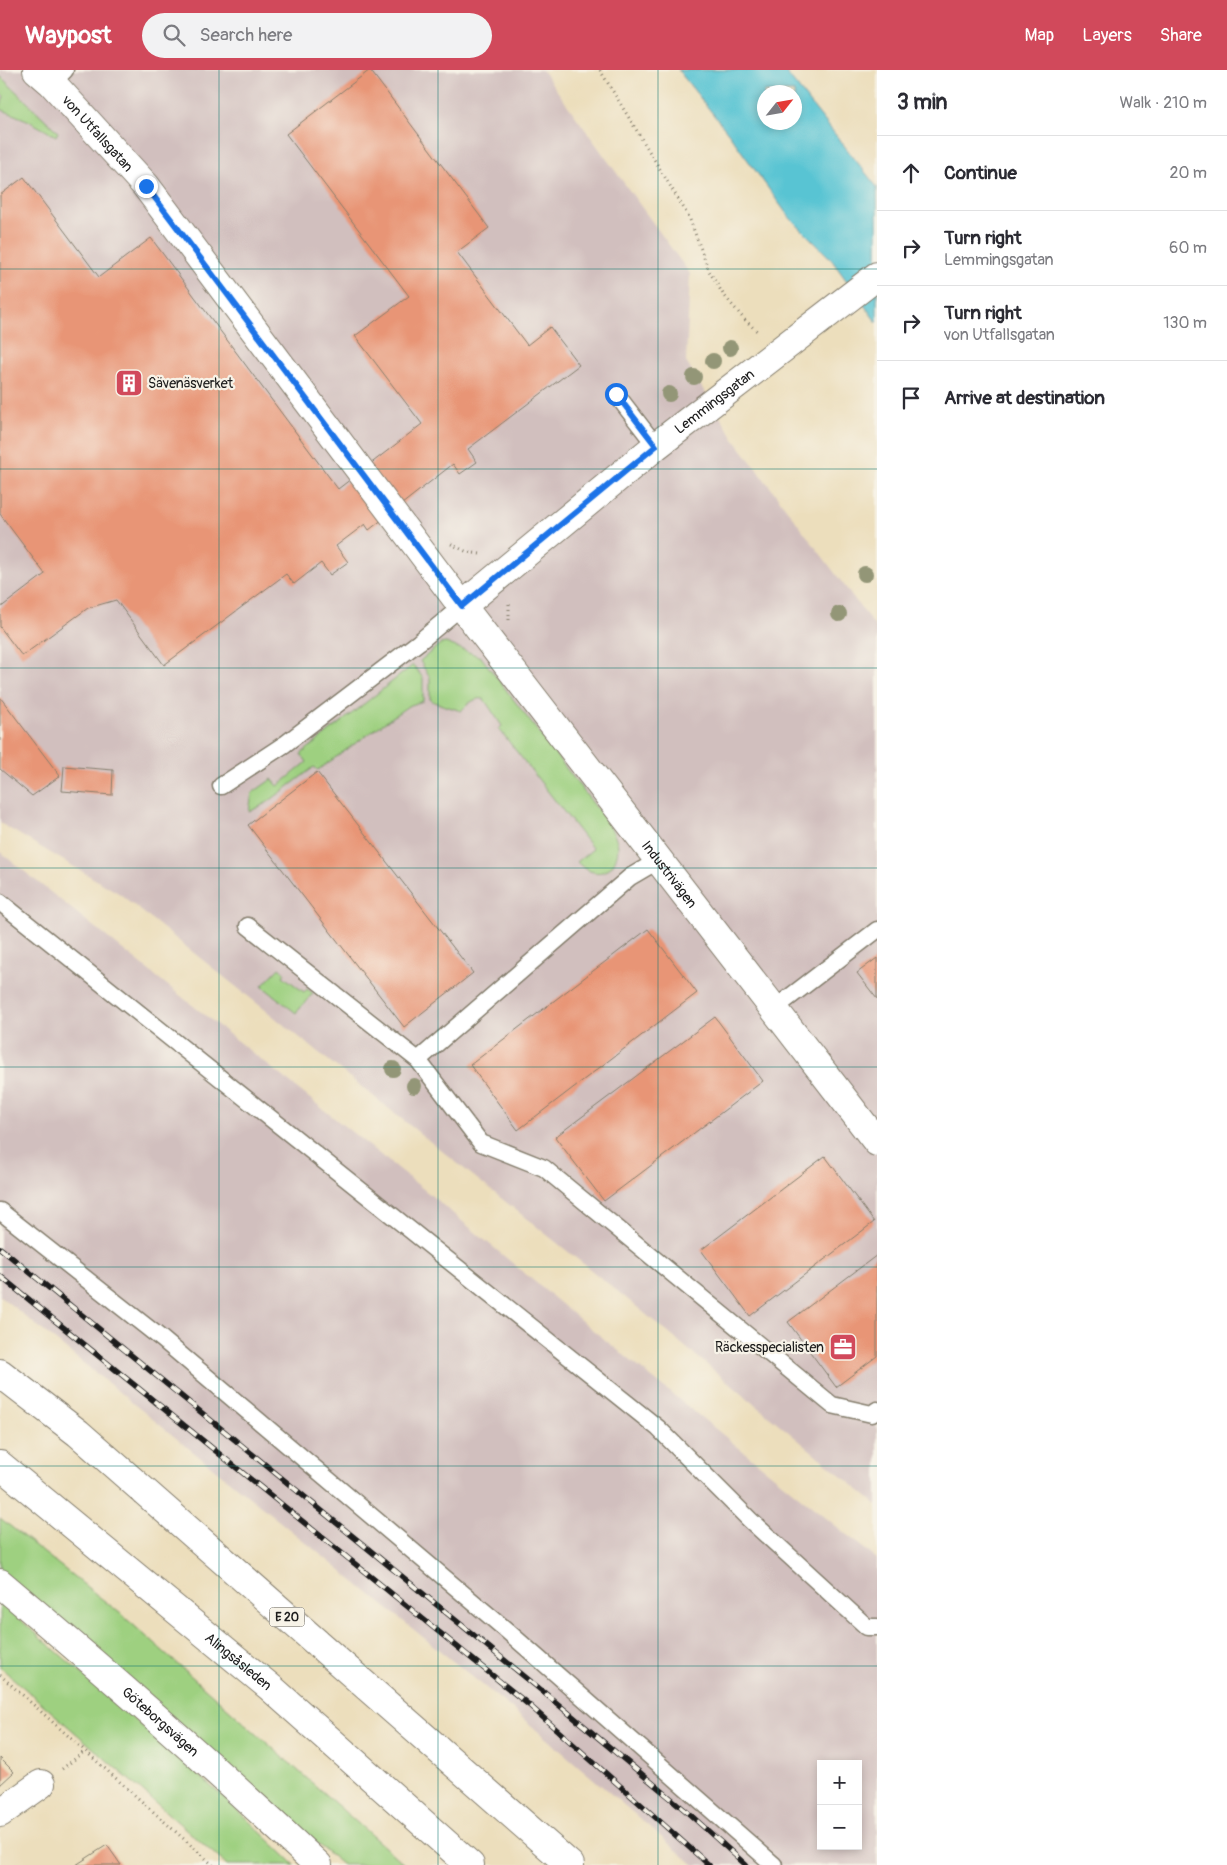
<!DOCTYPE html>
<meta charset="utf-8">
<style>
body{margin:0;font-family:Pangolin,sans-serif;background:#f2f2f3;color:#2b2b33}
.controls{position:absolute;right:15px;bottom:15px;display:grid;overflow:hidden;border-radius:0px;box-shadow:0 2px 8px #0003}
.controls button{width:45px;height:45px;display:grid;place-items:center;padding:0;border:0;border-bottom:1px solid #e1e1e2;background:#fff;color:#2b2b33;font:25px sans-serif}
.compass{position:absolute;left:757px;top:15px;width:45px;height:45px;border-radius:50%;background:#fff;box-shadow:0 2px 8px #0003;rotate:59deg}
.stop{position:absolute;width:15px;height:15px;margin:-11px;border:4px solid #1a73e8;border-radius:50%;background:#fff}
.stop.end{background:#1a73e8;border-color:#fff;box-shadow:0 1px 5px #0008}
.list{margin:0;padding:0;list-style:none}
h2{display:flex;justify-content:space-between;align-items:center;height:65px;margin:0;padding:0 20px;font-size:21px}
h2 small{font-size:16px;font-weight:400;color:#7c7c81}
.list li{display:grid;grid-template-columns:32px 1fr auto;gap:15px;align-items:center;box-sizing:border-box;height:75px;padding:0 20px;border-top:1px solid #e1e1e2}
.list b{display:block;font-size:19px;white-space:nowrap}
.list p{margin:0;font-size:16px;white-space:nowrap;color:#7c7c81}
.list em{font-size:16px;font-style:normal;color:#7c7c81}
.icon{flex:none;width:28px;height:28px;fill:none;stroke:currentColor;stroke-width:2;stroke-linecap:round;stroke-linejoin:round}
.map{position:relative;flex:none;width:877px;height:1795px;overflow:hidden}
header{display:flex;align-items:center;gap:30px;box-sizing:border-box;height:70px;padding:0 25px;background:#d1495b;color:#fff}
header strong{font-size:24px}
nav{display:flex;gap:28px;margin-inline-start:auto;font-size:18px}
.search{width:350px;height:45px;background:#f2f2f3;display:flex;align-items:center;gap:12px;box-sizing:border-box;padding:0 18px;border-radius:28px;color:#7c7c81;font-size:19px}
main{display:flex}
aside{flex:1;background:#fff}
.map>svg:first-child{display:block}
.industrial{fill:#d1bfbe;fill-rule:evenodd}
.green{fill:#9ed080;stroke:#5d764e}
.water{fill:#59c4d3;stroke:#3a7078;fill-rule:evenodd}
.building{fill:#e89576}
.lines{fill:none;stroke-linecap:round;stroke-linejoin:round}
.lane-casing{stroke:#847d6c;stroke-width:19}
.street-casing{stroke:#847d6c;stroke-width:30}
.secondary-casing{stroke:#847d6c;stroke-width:30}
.highway-casing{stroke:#847d6c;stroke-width:30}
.path{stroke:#847d6c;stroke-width:3;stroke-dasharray:1 4;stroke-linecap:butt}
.lane{stroke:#fff;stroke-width:16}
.street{stroke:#fff;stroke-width:28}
.secondary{stroke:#fff;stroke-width:28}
.highway{stroke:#fff;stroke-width:28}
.rail-casing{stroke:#1c1c1c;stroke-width:5.5}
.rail{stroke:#f7f3e8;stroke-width:4;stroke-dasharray:11;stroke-linecap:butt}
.tree{fill:#939677}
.route{stroke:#1a73e8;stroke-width:6}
.grid{fill:none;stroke:#0f766e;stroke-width:1;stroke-opacity:0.55}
.labels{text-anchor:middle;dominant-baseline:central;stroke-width:4.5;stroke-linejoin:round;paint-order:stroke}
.shield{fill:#f7f3e8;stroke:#5e5c59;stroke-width:1}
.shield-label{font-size:12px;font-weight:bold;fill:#1c1c1c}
.street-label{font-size:14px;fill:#1c1c1c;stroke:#f7f3e8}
.poi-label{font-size:14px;fill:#1c1c1c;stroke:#f7f3e8;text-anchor:start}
</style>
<header>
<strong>Waypost</strong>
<div class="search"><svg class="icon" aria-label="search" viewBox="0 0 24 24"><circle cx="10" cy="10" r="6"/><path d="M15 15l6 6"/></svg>Search here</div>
<nav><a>Map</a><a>Layers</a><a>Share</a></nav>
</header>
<main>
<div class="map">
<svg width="877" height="1795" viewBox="0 0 877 1795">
<rect width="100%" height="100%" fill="#f7f3e8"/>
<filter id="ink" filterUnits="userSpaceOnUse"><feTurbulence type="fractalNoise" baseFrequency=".02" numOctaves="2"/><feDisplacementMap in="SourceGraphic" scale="10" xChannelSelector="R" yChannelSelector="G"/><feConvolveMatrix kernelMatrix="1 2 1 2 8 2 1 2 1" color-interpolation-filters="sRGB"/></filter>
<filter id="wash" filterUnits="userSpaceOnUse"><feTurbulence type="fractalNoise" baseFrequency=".0096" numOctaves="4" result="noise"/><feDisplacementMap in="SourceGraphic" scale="20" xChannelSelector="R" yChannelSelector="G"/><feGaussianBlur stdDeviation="1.12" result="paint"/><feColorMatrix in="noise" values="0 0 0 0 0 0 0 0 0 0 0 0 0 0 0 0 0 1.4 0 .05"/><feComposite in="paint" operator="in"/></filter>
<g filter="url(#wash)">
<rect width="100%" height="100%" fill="#ecdebc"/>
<path class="industrial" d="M0 0H542L690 204 686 292 734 369 877 559V1435L626 1228 120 824 0 753Z
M0 782 427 1122 589 1257 877 1489V1795H694L506 1634 0 1226ZM821 1694H858V1776H821Z"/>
<path class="green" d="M0 6 58 62 56 66 27 50 0 39 4 26 0 23Z
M446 573 481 587 608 753C612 761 618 769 618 778 616 805 594 810 577 792L593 779 499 659 502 656 484 629C474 627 467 635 461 641L434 632 430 629V608L420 591 440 574Z
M413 595 423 608V631L408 636 318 700 314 697 268 732 249 742 252 723 272 709 278 716 307 692 301 684Z
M279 898 285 903 283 906 304 922 307 919 313 923 296 943 262 916Z
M0 1448 121 1544 405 1795H343L267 1732 0 1502Z
M0 1532 229 1732 295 1795H227L0 1597Z"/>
<path class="water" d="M678 0H784L877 117V253L831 189 789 147 729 64ZM764 22H794V52H764Z"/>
<g id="blocks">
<path class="building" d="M370 0 489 158 457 182 527 275 550 257 579 295 468 379 477 392 460 404 453 394 369 460 365 454 336 476 348 492 330 505 321 493 294 514 286 504 164 595 116 530 88 538 22 586 0 557V538L45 504 0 444V125L24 107 99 207 151 168 338 419 422 354 355 266 409 226 286 64Z
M0 627 60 706 32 726 0 699Z
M64 696 113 700 112 725 62 721Z
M317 702 473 903 404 957 248 755Z
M648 859 697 923 518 1060 470 995Z
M877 888V929L857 903Z
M715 947 763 1011 604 1131 555 1067Z
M825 1086 874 1152 750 1246 701 1180Z
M877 1185V1286L836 1317 788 1252Z
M0 1688 14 1702 0 1715Z
M107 1775 121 1795H76Z"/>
</g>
</g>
<g filter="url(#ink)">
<use href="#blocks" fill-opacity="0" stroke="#847d6c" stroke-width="1"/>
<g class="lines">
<g class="lane-casing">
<path id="lane" d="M52 13 65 0
M616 324 656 376
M221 716 285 674 419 572 462 536
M0 832 658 1358 750 1450 867 1557H877
M248 856 418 990 481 1073 544 1098 832 1335 872 1344 877 1340
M774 939 877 860
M418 990 630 807 659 790
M0 1141 162 1269 505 1559 774 1795"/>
</g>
<g class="street-casing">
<g id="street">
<path id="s1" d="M462 536 656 376 877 206"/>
<path d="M0 1743 41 1714"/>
</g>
</g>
<g class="secondary-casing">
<g id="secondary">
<path id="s2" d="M37 0 52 13 146 116 462 536 877 1072"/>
<path id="s3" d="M0 1513C108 1604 215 1698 318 1795"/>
</g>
</g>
<g class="highway-casing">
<g id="highway">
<path d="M0 1303 78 1363 570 1795"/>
<path id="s4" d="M0 1395 271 1618 470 1795"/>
</g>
</g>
<path class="path" d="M600 0 689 147 709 201 723 224 744 249 759 263
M451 474 467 482 480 484
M509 534V550
M0 1605 213 1795
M62 1699 85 1681"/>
<use href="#lane" class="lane"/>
<use href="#street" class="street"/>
<use href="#secondary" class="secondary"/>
<use href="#highway" class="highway"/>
<g class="rail-casing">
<path id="rail" d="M0 1178 541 1620 686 1741 746 1795
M0 1206 529 1635 709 1795"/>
</g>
<use href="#rail" class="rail"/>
</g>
<g class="tree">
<circle cx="730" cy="278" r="8"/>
<circle cx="713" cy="291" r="8"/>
<circle cx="694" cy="307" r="8"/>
<circle cx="669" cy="324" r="8"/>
<circle cx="865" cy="504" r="8"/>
<circle cx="839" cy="544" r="8"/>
<circle cx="393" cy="999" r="8"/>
<circle cx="414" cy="1016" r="8"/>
</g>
</g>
<g class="lines" filter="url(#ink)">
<path class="route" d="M146 116 462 536 656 376 616 324"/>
</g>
<path class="grid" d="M219 0V1795M438 0V1795M658 0V1795M0 199H877M0 399H877M0 598H877M0 798H877M0 997H877M0 1197H877M0 1396H877M0 1596H877"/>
<defs>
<g id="building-square" transform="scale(1.4375)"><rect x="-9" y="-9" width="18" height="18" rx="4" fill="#d1495b" stroke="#f7f3e8"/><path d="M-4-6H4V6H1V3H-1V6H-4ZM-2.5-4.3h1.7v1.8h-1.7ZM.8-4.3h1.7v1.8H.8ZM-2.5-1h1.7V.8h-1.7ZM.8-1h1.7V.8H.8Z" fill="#fff"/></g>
<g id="office-square" transform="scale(1.4375)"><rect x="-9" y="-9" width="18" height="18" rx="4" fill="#d1495b" stroke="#f7f3e8"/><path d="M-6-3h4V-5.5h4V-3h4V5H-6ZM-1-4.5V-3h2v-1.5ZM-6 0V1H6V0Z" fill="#fff"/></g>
</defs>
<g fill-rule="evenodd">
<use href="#building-square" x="129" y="313"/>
<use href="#office-square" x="843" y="1277"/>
</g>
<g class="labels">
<rect class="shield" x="269.5" y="1537.5" width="35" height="19" rx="4"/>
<g class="shield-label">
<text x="287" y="1547">E 20</text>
</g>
<g class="street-label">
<text stroke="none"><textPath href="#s2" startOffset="88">von Utfallsgatan</textPath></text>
<text stroke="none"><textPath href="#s1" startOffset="325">Lemmingsgatan</textPath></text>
<text stroke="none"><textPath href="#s2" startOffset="1024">Industrivägen</textPath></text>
<text stroke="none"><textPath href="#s4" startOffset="309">Alingsåsleden</textPath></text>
<text stroke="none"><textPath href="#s3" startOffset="212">Göteborgsvägen</textPath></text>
</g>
<g class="poi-label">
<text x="148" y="313">Sävenäsverket</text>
<text x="824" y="1277" text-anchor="end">Räckesspecialisten</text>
</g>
</g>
</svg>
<div class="controls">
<button>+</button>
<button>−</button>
</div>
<svg class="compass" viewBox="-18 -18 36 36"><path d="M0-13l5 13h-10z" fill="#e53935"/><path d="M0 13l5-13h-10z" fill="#7c7c81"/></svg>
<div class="stop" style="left:616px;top:324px"></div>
<div class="stop end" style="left:146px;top:116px"></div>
</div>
<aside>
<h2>3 min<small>Walk · 210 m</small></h2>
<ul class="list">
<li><svg class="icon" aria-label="ahead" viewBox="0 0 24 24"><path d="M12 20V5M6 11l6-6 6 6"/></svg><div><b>Continue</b></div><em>20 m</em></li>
<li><svg class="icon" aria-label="right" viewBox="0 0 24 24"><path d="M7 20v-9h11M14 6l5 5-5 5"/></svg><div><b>Turn right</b><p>Lemmingsgatan</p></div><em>60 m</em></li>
<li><svg class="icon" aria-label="right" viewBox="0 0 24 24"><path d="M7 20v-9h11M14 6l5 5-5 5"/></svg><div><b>Turn right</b><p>von Utfallsgatan</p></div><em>130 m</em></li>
<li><svg class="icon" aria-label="arrive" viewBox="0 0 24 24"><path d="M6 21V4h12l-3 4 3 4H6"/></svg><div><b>Arrive at destination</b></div></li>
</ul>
</aside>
</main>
